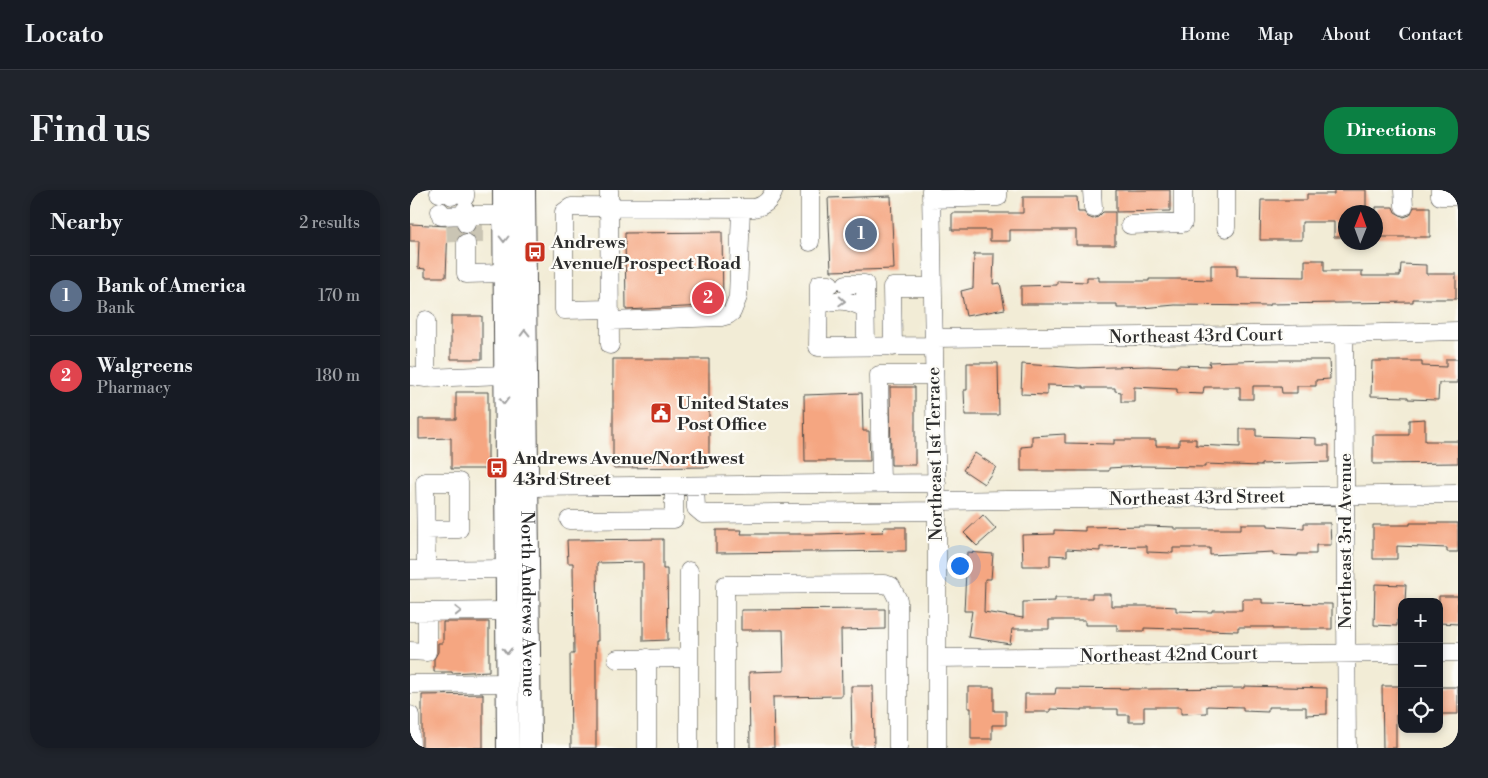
<!DOCTYPE html>
<meta charset="utf-8">
<style>
body{margin:0;font-family:"Libre Bodoni",serif;background:#20242c;color:#f1f3f6}
.controls{position:absolute;right:15px;bottom:15px;display:grid;overflow:hidden;border-radius:10px;box-shadow:0 2px 8px #0003}
.controls button{width:45px;height:45px;display:grid;place-items:center;padding:0;border:0;border-bottom:1px solid #363941;background:#171b24;color:#f1f3f6;font:25px sans-serif}
.compass{position:absolute;left:928px;top:15px;width:45px;height:45px;border-radius:50%;background:#171b24;box-shadow:0 2px 8px #0003;rotate:1deg}
.you{position:absolute;left:549px;top:375px;width:18px;height:18px;margin:-12px;border:4px solid #fff;border-radius:50%;background:#1a73e8;box-shadow:0 0 0 8px #1a73e833}
.badge{display:grid;place-items:center;width:32px;height:32px;border-radius:50%;background:#0b8043;color:#fff;font-size:16px;font-weight:700}
.pin{position:absolute;translate:-50% -50%;border:2px solid #fff;box-shadow:0 1px 5px #0006}
.list{margin:0;padding:0;list-style:none}
h2{display:flex;justify-content:space-between;align-items:center;height:65px;margin:0;padding:0 20px;font-size:21px}
h2 small{font-size:16px;font-weight:400;color:#9ea1a6}
.list li{display:grid;grid-template-columns:32px 1fr auto;gap:15px;align-items:center;box-sizing:border-box;height:80px;padding:0 20px;border-top:1px solid #363941}
.list b{display:block;font-size:19px;white-space:nowrap}
.list p{margin:0;font-size:16px;white-space:nowrap;color:#9ea1a6}
.list em{font-size:16px;font-style:normal;color:#9ea1a6}
.icon{flex:none;width:28px;height:28px;fill:none;stroke:currentColor;stroke-width:2;stroke-linecap:round;stroke-linejoin:round}
.map{position:relative;flex:none;width:1048px;height:558px;overflow:hidden;border-radius:20px}
header{display:flex;align-items:center;gap:30px;box-sizing:border-box;height:70px;padding:0 25px;background:#171b24;border-bottom:1px solid #363941}
header strong{font-size:24px}
nav{display:flex;gap:28px;margin-inline-start:auto;font-size:18px}
.intro{display:flex;align-items:center;justify-content:space-between;box-sizing:border-box;height:120px;padding:0 30px}
h1{margin:0;font-size:35px}
.button{padding:12px 22px;border-radius:20px;background:#0b8043;color:#fff;font-size:18px;font-weight:700}
main{display:flex;gap:30px;padding:0 30px}
aside{flex:1;background:#171b24;border-radius:20px;box-shadow:0 2px 8px #0003}
.map>svg:first-child{display:block}
.building{fill:#f5a681}
.lines{fill:none;stroke-linecap:round;stroke-linejoin:round}
.minor-tunnel{stroke:#cac5b4;stroke-width:18;stroke-dasharray:18 9;stroke-linecap:butt}
.minor-casing{stroke:#494845;stroke-width:19}
.major-casing{stroke:#494845;stroke-width:24}
.minor{stroke:#fff;stroke-width:18}
.major{stroke:#fff;stroke-width:22}
.oneway{stroke:#a0a0a0}
.labels{text-anchor:middle;dominant-baseline:central;stroke-width:4.5;stroke-linejoin:round;paint-order:stroke}
.poi-label{font-size:18px;font-weight:bold;fill:#2b2b2b;stroke:#fdfcf7;text-anchor:start}
.street-label{font-size:18px;fill:#2b2b2b;stroke:#fdfcf7}
</style>
<header>
<strong>Locato</strong>
<nav><a>Home</a><a>Map</a><a>About</a><a>Contact</a></nav>
</header>
<div class="intro"><h1>Find us</h1><a class="button">Directions</a></div>
<main>
<aside>
<h2>Nearby<small>2 results</small></h2>
<ul class="list">
<li><span class="badge" style="background:#5c6f8a">1</span><div><b>Bank of America</b><p>Bank</p></div><em>170 m</em></li>
<li><span class="badge" style="background:#e0444e">2</span><div><b>Walgreens</b><p>Pharmacy</p></div><em>180 m</em></li>
</ul>
</aside>
<div class="map">
<svg width="1048" height="558" viewBox="0 0 1048 558">
<rect width="100%" height="100%" fill="#fdfcf7"/>
<filter id="ink" filterUnits="userSpaceOnUse"><feTurbulence type="fractalNoise" baseFrequency=".02" numOctaves="2"/><feDisplacementMap in="SourceGraphic" scale="10" xChannelSelector="R" yChannelSelector="G"/><feConvolveMatrix kernelMatrix="1 2 1 2 8 2 1 2 1" color-interpolation-filters="sRGB"/></filter>
<filter id="wash" filterUnits="userSpaceOnUse"><feTurbulence type="fractalNoise" baseFrequency=".0096" numOctaves="4" result="noise"/><feDisplacementMap in="SourceGraphic" scale="20" xChannelSelector="R" yChannelSelector="G"/><feGaussianBlur stdDeviation="1.12" result="paint"/><feColorMatrix in="noise" values="0 0 0 0 0 0 0 0 0 0 0 0 0 0 0 0 0 1.4 0 .05"/><feComposite in="paint" operator="in"/></filter>
<g filter="url(#wash)">
<rect width="100%" height="100%" fill="#f2ecd6"/>
<g id="blocks">
<path class="building" d="M706 0H760V21L706 22Z
M924 0H956V22H936V47H924V32H892V50H850L851 10H897V4H924Z
M481 6 484 79 421 81 418 8Z
M613 7H667L668 22H674L678 27 683 29 688 27 693 22H705V55H666V40H600V51H580V40H542V23H613Z
M966 17H983L985 22 994 27 1000 25 1004 17H1020V47H966Z
M0 34 38 36 36 87H15V79L8 78 9 51H0Z
M312 42 313 115 216 120 215 43Z
M564 64H584L583 94 590 93 595 119 556 126 551 101 563 98Z
M895 70H914V81H952V86H990L991 74 1016 75V84H1046V109H1003V112L859 114V116L765 115 732 118H707V114H611V96L647 95V91L677 92V87H689V91H739V89H772L801 90V75H827V86L895 87Z
M41 126H72V169H41Z
M203 169H299V277L203 278Z
M1036 169H1048V193H1029L1028 210 998 209V207L961 206 962 171H1012V176L1036 177Z
M857 170H919L920 189 906 190V196H887V203H872L871 196H843V209H830V197H794L793 204 767 203V199L724 197V212H711V202L705 201V198H673V196L637 195V205L611 204 612 174 669 178 737 176 767 177 768 175 800 176 799 172Z
M557 173H588L589 225H555L554 200H557Z
M480 197H505V275H481Z
M46 202H78V279H41V248L9 249V229H46Z
M452 203 453 241H459L460 271H395L394 205Z
M1015 229V251H1048V273L963 274V245H999V230Z
M830 239H846V246L906 248V255H919V272L851 274V276L795 274V277L733 276 699 278V281H611V257L622 256V246L655 244V253L704 254V250H746V256H769V249H786V255L830 257Z
M565 263 586 277 574 294 553 280Z
M573 325 586 339 567 356 554 343Z
M894 333H920L921 355H906V364H888V366L863 365V362L800 365V358H763V363L737 362V356L690 357V361L657 359V366L640 365V376H613L612 345 644 344V340L675 341V337L738 336 764 337V339H831V334H858V336L894 338Z
M1000 333H1048V362H1037V358L987 356V369H963V335H1000Z
M474 337H496V361L306 363V340H332L331 344H412L473 342Z
M253 349V379H257L258 450 233 451V372L187 373 188 451H186V558H161L160 464H164L163 373H158L157 350Z
M557 362 583 364 581 389H575L574 422 613 428V412L645 411V408H682V404H701V416H749L766 417V421L802 422V420H832V409H852V413L922 414V439H863V437H828V441L734 438V441H707V435H675V430H639V439H602L600 454 558 447 562 421H554Z
M965 394 996 395 995 412H992V430H987V436L964 435Z
M1029 406H1048V434L1029 433Z
M475 419V439L431 440 432 506 363 507 364 558H340L339 482 374 481 373 440H331V420Z
M33 432H79V481L42 483V482H24V469L28 462V453H33Z
M441 496H463L464 558H442Z
M834 496 917 498V524L896 525V517H858V522L833 521V517L797 516V523L771 524V517H734V532H719V525H708V519H672V520L640 519V522H615V504H645L646 498 739 499 834 498Z
M972 496H992V525H986V558H973Z
M558 497H584V521H596V535H582V549H561V518H558Z
M1029 497H1048V524H1029Z
M73 504V558H12V505Z"/>
</g>
</g>
<g filter="url(#ink)">
<use href="#blocks" fill-opacity="0" stroke="#494845" stroke-width="1"/>
<g class="lines">
<path class="minor-tunnel" d="M45 34 46 53
M64 53V34"/>
<g class="minor-casing">
<path id="minor" d="M199 0 200 155
M400 0V52
M521 0 527 321V558
M682 0 683 18
M816 0V38
M993 0 994 16
M1030 0V6H1048
M42 2H55V7
M29 3 42 2V6
M521 9 588 7V0
M55 20 56 25H94
M30 21 31 26 56 25V34
M720 35 773 33V0
M56 53V84L94 83
M420 94H409L408 157 524 156
M436 94H455L456 157
M409 114C429 109 436 109 455 118
M200 119 154 120V22L161 17 344 18C354 16 361 10 364 0
M16 130V188
M200 131 311 127 318 125 322 122 328 107 331 18
M934 144 937 558
M524 148 934 144 1048 141
M483 157 482 97H523
M0 186 16 188 94 185
M471 293 469 185H524
M285 296 286 318 293 324 527 321
M118 297 527 293
M527 311 1048 304
M159 330 264 329V297
M16 340 49 339V292H15L16 368V380
M0 380 96 379
M0 422 97 421
M0 461 17 462V422
M1029 462H1048
M527 468 992 463
M207 469 279 468
M0 494 98 493
M0 525 1 558
M237 558V468
M279 558V381
M315 558V395L474 394 481 396 488 410V558"/>
</g>
<g class="major-casing">
<g id="major">
<path d="M94 0 98 558"/>
<path id="s1" d="M114 0 120 558"/>
</g>
</g>
<use href="#minor" class="minor"/>
<use href="#major" class="major"/>
</g>
<defs><path id="oneway-chevron" d="M-2-3.5L2.5 0L-2 3.5" fill="none" stroke-width="1.6" stroke-linecap="round" stroke-linejoin="round" transform="scale(1.25)"/></defs>
<g class="oneway">
<use href="#oneway-chevron" transform="translate(94 49) rotate(90)"/>
<use href="#oneway-chevron" transform="translate(432 111) rotate(3)"/>
<use href="#oneway-chevron" transform="translate(115 143) rotate(-91)"/>
<use href="#oneway-chevron" transform="translate(94 211) rotate(89)"/>
<use href="#oneway-chevron" transform="translate(48 421) rotate(-1)"/>
<use href="#oneway-chevron" transform="translate(97 461) rotate(90)"/>
</g>
</g>
<defs>
<g id="bus-square" transform="scale(1.125)"><rect x="-9" y="-9" width="18" height="18" rx="4" fill="#c8321e" stroke="#fdfcf7"/><path d="M-5-6H5V4H4V6H2V4H-2V6H-4V4H-5ZM-3.5-4V0h7V-4ZM-3.5 1.2v1.5H-2V1.2ZM2 1.2v1.5H3.5V1.2Z" fill="#fff"/></g>
<g id="civic-square" transform="scale(1.125)"><rect x="-9" y="-9" width="18" height="18" rx="4" fill="#c8321e" stroke="#fdfcf7"/><path d="M-.6-6.5H3V-4.5H.6V-3L4-1V1h2V6H-6V1h2V-1L-.6-3ZM-1.2 2.5V6h2.4V2.5Z" fill="#fff"/></g>
</defs>
<g fill-rule="evenodd">
<use href="#bus-square" x="125" y="62"/>
<use href="#civic-square" x="251" y="223"/>
<use href="#bus-square" x="87" y="278"/>
</g>
<g class="labels">
<g class="poi-label">
<text x="141" y="52">Andrews<tspan x="141" dy="21">Avenue/Prospect Road</tspan></text>
<text x="267" y="213">United States<tspan x="267" dy="21">Post Office</tspan></text>
<text x="103" y="268">Andrews Avenue/Northwest<tspan x="103" dy="21">43rd Street</tspan></text>
</g>
<g class="street-label">
<text transform="translate(786 146) rotate(-1)">Northeast 43rd Court</text>
<text transform="translate(525 264) rotate(-91)">Northeast 1st Terrace</text>
<text transform="translate(787 308) rotate(-1)">Northeast 43rd Street</text>
<text transform="translate(935 351) rotate(-90)">Northeast 3rd Avenue</text>
<text stroke="none"><textPath href="#s1" startOffset="414">North Andrews Avenue</textPath></text>
<text transform="translate(759 465) rotate(-1)">Northeast 42nd Court</text>
</g>
</g>
</svg>
<div class="controls">
<button>+</button>
<button>−</button>
<button><svg class="icon" aria-label="locate" viewBox="0 0 24 24"><circle cx="12" cy="12" r="6"/><path d="M12 2v4M12 18v4M2 12h4M18 12h4"/></svg></button>
</div>
<svg class="compass" viewBox="-18 -18 36 36"><path d="M0-13l5 13h-10z" fill="#e53935"/><path d="M0 13l5-13h-10z" fill="#9ea1a6"/></svg>
<div class="you"></div>
<div class="pin badge" style="left:451px;top:44px;background:#5c6f8a">1</div>
<div class="pin badge" style="left:298px;top:108px;background:#e0444e">2</div>
</div>
</main>
